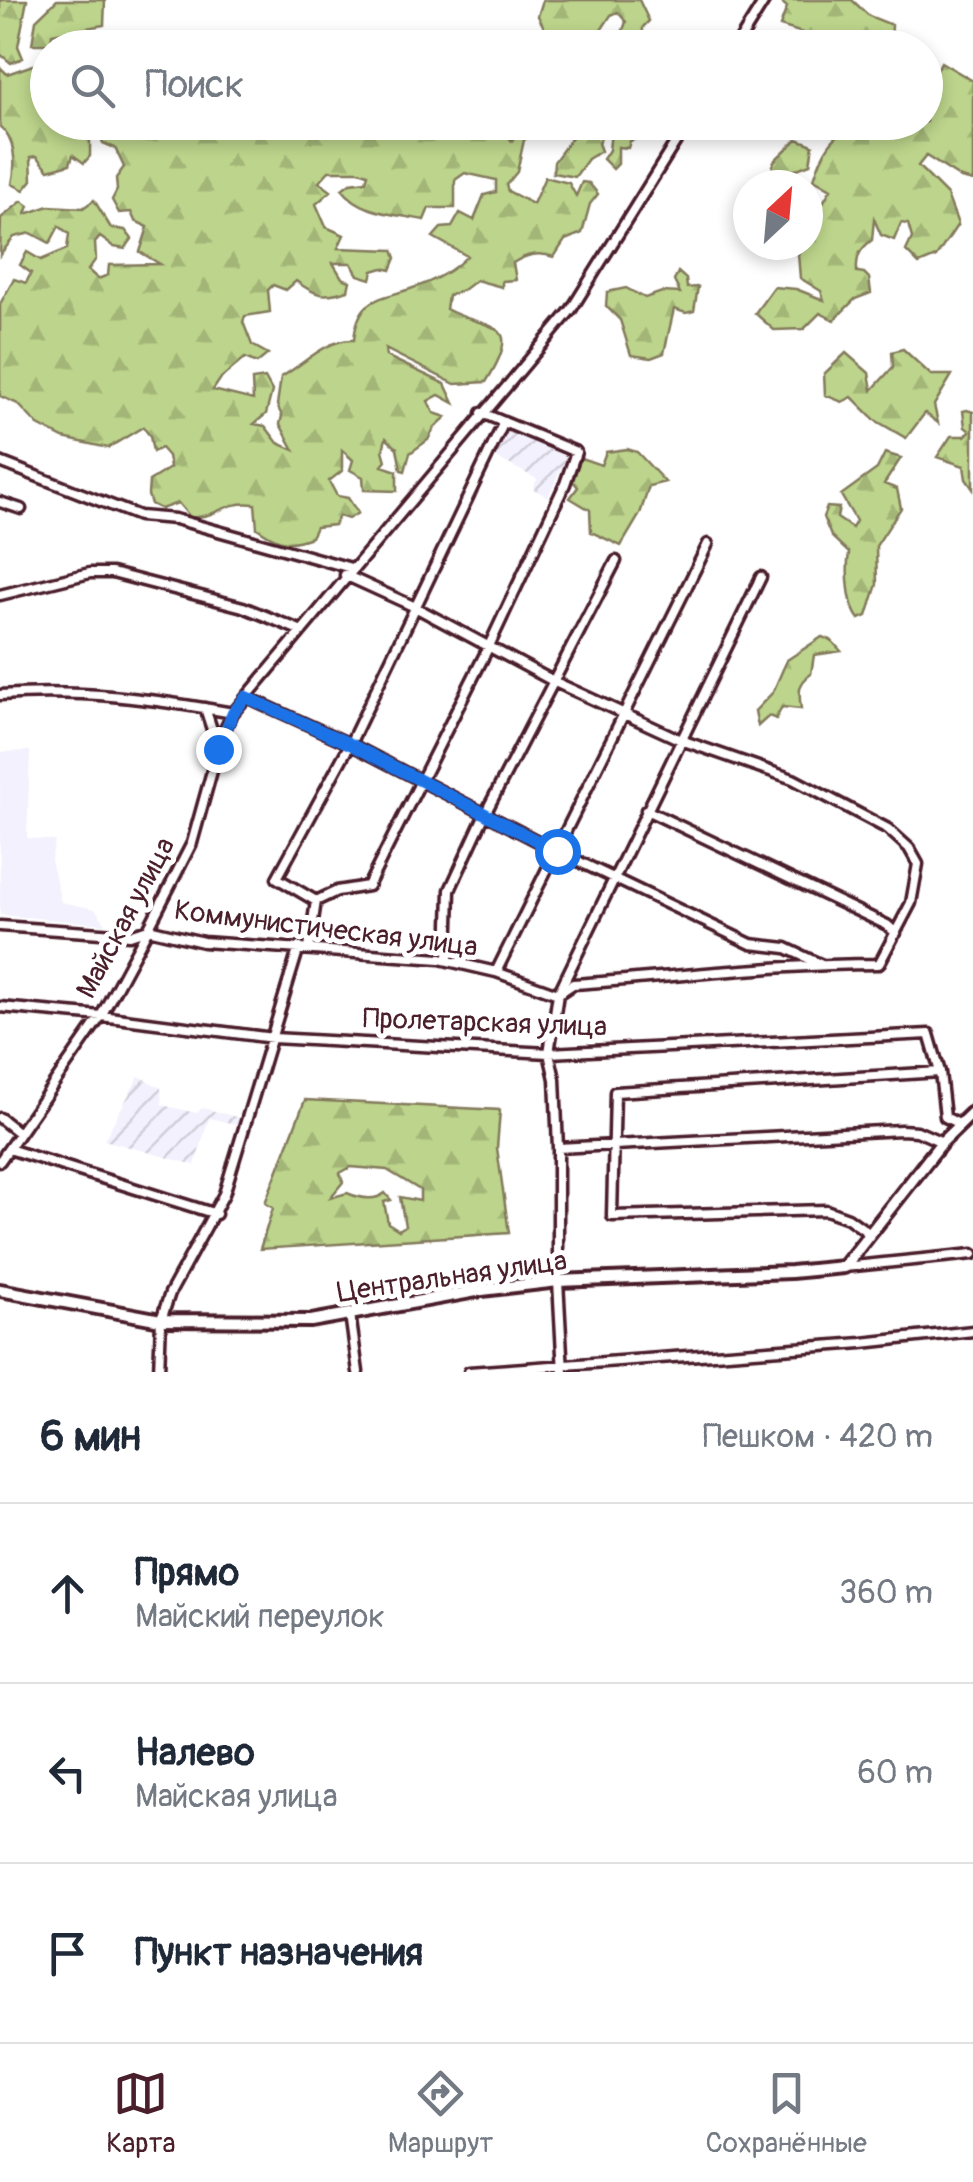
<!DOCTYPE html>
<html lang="ru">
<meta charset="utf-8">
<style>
body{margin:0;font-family:Pangolin,sans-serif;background:#f2f2f3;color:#1f2937}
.compass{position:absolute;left:733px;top:170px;width:90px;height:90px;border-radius:50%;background:#fff;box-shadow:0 5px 15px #0003;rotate:26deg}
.stop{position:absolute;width:30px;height:30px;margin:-22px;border:8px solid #1a73e8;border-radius:50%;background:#fff}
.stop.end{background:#1a73e8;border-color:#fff;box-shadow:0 2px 10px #0008}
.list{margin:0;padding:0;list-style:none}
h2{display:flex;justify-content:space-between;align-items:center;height:130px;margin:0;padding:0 40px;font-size:42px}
h2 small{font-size:32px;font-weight:400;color:#747a83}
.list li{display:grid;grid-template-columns:65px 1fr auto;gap:30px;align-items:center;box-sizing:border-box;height:180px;padding:0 40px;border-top:2px solid #e0e1e3}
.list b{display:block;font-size:38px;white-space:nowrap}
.list p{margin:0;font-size:32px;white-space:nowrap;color:#747a83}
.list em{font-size:32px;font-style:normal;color:#747a83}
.icon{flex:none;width:55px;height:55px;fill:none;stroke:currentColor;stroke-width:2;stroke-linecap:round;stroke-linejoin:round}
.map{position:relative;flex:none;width:973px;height:1372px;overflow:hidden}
.search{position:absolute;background:#fff;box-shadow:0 5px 15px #0003;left:30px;right:30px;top:30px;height:110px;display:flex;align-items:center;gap:25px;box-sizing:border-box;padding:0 35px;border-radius:55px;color:#747a83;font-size:38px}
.sheet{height:670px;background:#fff}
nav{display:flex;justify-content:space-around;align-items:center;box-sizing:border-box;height:140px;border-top:2px solid #e0e1e3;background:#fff;font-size:28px;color:#747a83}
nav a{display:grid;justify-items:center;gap:5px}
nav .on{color:#4a1f2b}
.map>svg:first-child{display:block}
.built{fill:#f2f1fd}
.industrial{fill:url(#industrial-furrows)}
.forest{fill:url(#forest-firs);stroke:#837a5b;stroke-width:2.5;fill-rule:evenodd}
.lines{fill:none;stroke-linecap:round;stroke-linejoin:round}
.minor-casing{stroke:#4a1f2b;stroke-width:15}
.major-casing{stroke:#4a1f2b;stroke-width:18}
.minor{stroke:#fff;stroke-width:8}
.major{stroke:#fff;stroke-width:10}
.route{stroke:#1a73e8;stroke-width:12}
.labels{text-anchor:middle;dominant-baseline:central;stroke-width:10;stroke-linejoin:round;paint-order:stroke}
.street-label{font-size:28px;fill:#4a1f2b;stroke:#fff}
</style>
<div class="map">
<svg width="973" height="1372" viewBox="0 0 973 1372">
<defs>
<pattern id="industrial-furrows" width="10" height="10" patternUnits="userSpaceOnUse" patternTransform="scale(2.5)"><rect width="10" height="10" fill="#f2f1fd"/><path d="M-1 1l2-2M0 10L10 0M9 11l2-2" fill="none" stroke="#d1ced9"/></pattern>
<pattern id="forest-firs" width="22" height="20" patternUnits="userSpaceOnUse" patternTransform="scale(2.5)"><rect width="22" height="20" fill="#bcd48b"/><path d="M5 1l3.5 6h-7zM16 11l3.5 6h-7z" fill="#a3b678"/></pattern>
</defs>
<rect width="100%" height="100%" fill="#fff"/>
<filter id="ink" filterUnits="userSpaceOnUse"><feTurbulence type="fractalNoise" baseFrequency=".01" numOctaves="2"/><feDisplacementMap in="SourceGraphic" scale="20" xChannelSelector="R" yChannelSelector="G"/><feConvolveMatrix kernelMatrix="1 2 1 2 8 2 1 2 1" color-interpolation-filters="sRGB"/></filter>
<g filter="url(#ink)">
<path class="built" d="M30 751 27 838 55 841 51 860 61 902 95 909 106 924 0 915V752Z"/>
<path class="industrial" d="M508 430 566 457 548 497 533 489 537 479 495 457Z
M139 1076 161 1088 162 1105 196 1113 203 1108 240 1118 239 1125 209 1118 195 1165 104 1140Z"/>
<path class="forest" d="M0 0H27L18 46 23 58 11 63 0 54Z
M57 0H105L104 25 52 34 51 44H32L36 20Z
M543 0H639L649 21 643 27 642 47H617L626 22 618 12 611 15 590 47 560 44 559 47H545L551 41 538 16Z
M779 0H852L869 16 892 25 891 42 895 47H826L822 39 780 26 787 7Z
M46 55 48 122H495L512 141 523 123H543L540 130 524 140 517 172 506 185 508 191 533 204 545 177 569 183 576 196 582 182 589 183 598 194 590 204 582 233 565 240 554 257C539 252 527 254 513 263L516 280 502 281V287L476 280 463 290 448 296 446 309C488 332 527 317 486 382L455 384 385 349 386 356 445 384 454 403 439 395 428 401 434 413 446 417 434 428 428 440 410 453 405 471 401 470 397 448 386 438 383 450 386 461 382 466 397 471V491L364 490 363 477 350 470 353 460 342 450V471L329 481 337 496 348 498 358 513 348 519 339 516 334 525 316 527 311 537C288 546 278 543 257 528L255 504C224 500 216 519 190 517L178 503 161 509 151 504 148 495 149 481 170 468 168 456 161 448 153 452 150 436 143 427 108 448 63 438 38 425 18 404 0 396V304L14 279 26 283 31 273 20 265 27 252 41 260 67 249 69 234 59 226 50 243 31 233 14 237 0 255 1 218 22 201 29 206 26 214 49 206 83 208 94 200 111 228 125 230 132 239 125 249 114 247 100 237 95 243 96 259 88 270 98 279 108 275 109 265 160 264 140 252 148 227 135 221 131 212 119 213 112 200 117 190 116 178 124 167 115 148 103 143 98 130 90 128V156L84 163 73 155 70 164 49 170 37 156 31 157 32 180 24 190 12 184C16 166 16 137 0 127V67L7 74 39 63ZM329 171H359L368 174 366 181 350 183 342 189C361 214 395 214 424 220L429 208H455V180L465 173 496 180V192L484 195 474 220 460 213 452 227 441 228 433 237 467 256C452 272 434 281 413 288 380 300 358 296 354 340 327 338 303 365 281 377L277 405 282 416 280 424 294 450 278 443 265 426 254 424 266 414 272 391 265 378 252 380 253 400 213 390 221 378 245 358 257 363 268 354 252 345 243 322 245 316 270 312 268 290 273 285 286 290 296 281C316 296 324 298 348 290L350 281 342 278 333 263H351L358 275 371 279 373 271 383 268 391 270 396 258 393 250 338 248 344 235 326 227 316 204 331 191 319 182Z
M941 62 973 81V181L961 178 926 156 918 166 947 195 958 224 936 257 919 264 906 251 912 238 908 224 901 223 894 240 881 235 874 219 872 240C860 249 856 256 857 272L864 273 869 278 871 293 855 299 834 320 820 313 804 329 774 330 755 313 774 287 796 289 824 300 821 291 800 278 798 254 804 245H808L814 230 810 225 831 189 814 179C821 156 832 129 860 127L862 123 926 122V63L936 72Z
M593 123 638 125 642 132 639 138 630 141 628 148 618 147V164L613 169 603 159 609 150 611 132 605 131 598 143 601 151 588 159 575 177 553 173 554 162 575 133H585Z
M797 139 813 145 810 164 789 172V185H775L770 179 774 161Z
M678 272 686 279 687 288 698 287 694 311 686 313 674 309 664 353 651 358 631 355 620 320 606 306 607 292 626 288 645 298 662 292 680 293 674 281Z
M903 349 931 375H952L934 405 938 423 925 413 906 438 875 420 852 397 842 402 825 395 824 374 846 353 869 373 872 390 893 367 892 352Z
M967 410 973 412V489L966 479 964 466 937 457 951 436H965L970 431 965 427 963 411Z
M627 449 637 452 665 482 649 486 640 514 621 546 591 532 590 510 570 498 578 487 572 480 581 458 601 465 606 452Z
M885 453 901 458 884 484 897 489 901 508 876 546 877 584 867 616 859 619C848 606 846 570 849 553L831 536 823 517 827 507 839 508 837 518 852 528 856 521 841 495 877 469Z
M822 637 831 640 841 651 814 655 811 674C797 684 799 693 801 709L782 707 776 719 769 716 758 726 755 711 773 692 787 660Z
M305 1100 500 1110 497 1148 509 1233 260 1249 273 1208 265 1203ZM351 1167 387 1170 420 1190V1201L400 1197 405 1226 399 1230 388 1223 384 1202 391 1200 385 1193C374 1202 359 1198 347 1193L330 1198 343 1182 340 1173Z"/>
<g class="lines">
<g class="minor-casing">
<path id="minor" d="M735 48 765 0
M0 462 139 516 175 519 351 568
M0 502 21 509
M0 595 90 573H112L243 607 302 631
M0 695C80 689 154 699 233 713
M247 697 350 744 557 851 751 944 786 948 820 964
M205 708 217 745
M646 810 887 925 896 933
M316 901 277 878 350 744 504 422
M0 926 130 935 148 929 203 942 440 959 496 972 558 994 573 984C675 977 778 964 879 964L911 903 918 864 909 848 888 829 793 779 681 740 555 682 413 606 345 575
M309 948 316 901 337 891 368 886 489 646 565 484 576 452 482 413
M448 961 450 890 485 814 616 561
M496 972 708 544
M0 1007 101 1016 273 1038 549 1053 929 1034 940 1072 945 1117 959 1124
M0 1118 19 1133
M558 1148 901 1130 917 1131 942 1142
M9 1149 216 1214
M0 1161 101 1016 148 929 192 843 222 735 233 713 571 310 688 122
M870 1234 848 1218 826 1210 612 1216 615 1092 940 1072
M844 1267 973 1254
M350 1314 358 1372
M159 1372 161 1320 170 1293 224 1194 299 947
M469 1372 862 1343 973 1331
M563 1372 558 1281V1148L555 1079 549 1053 558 994 761 577"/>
</g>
<g class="major-casing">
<path id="major" d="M0 1290 161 1320 311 1321 482 1290 558 1281 791 1272 844 1267 942 1142 973 1112"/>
</g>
<use href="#minor" class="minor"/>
<use href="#major" class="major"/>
</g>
</g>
<g class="lines" filter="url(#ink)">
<path class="route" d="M218 749 233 713 246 697 350 744 557 851"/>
</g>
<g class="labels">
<g class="street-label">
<text transform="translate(126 918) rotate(-62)">Майская улица</text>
<text transform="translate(326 929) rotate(7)">Коммунистическая улица</text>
<text transform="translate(485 1023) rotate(2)">Пролетарская улица</text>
<text transform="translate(452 1277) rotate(-8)">Центральная улица</text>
</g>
</g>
</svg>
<svg class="compass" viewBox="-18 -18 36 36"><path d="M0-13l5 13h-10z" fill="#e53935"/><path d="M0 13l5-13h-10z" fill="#747a83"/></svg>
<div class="stop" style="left:557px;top:851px"></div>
<div class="stop end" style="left:218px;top:749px"></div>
<div class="search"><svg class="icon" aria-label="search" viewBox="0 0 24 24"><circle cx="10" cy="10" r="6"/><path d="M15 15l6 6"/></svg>Поиск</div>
</div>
<section class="sheet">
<h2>6 мин<small>Пешком · 420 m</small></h2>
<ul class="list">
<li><svg class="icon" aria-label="ahead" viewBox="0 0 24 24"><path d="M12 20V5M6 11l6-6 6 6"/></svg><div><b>Прямо</b><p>Майский переулок</p></div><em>360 m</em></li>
<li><svg class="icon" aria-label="left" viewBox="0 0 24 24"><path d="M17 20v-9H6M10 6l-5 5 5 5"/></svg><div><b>Налево</b><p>Майская улица</p></div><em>60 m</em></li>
<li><svg class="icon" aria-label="arrive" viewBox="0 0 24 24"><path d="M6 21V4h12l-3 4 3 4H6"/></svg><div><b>Пункт назначения</b></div></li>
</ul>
</section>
<nav>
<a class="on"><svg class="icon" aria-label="map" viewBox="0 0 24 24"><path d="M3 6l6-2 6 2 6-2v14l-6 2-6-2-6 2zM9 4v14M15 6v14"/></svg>Карта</a>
<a><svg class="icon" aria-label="directions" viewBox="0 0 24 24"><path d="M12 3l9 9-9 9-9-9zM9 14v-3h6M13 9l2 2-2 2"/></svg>Маршрут</a>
<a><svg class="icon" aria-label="saved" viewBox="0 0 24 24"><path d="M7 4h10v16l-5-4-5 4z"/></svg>Сохранённые</a>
</nav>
